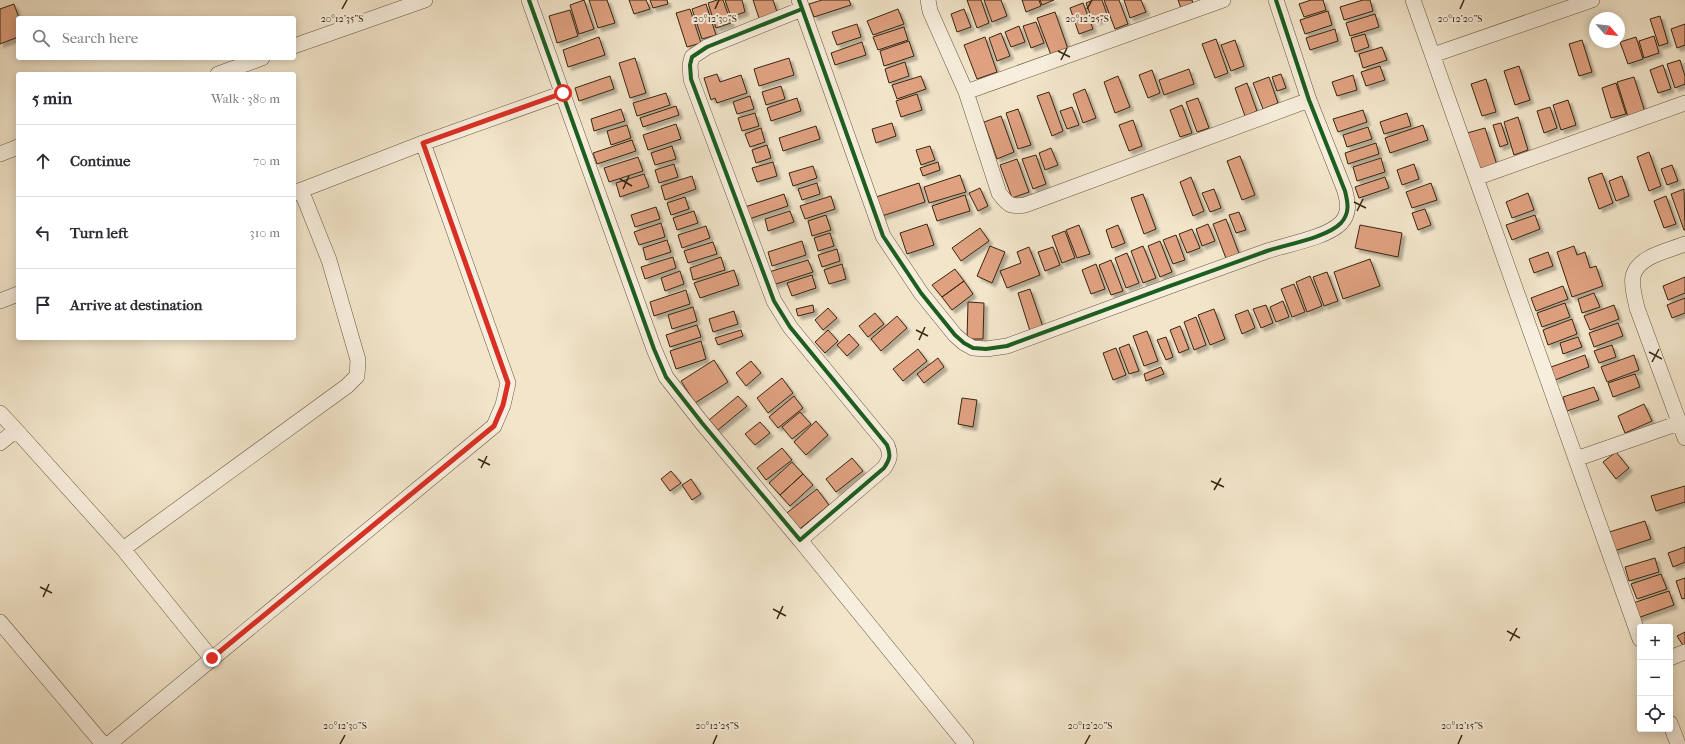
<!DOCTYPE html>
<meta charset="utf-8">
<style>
body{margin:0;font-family:"IM FELL French Canon",serif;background:#f2f2f3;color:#2b2b33}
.controls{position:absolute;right:12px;bottom:12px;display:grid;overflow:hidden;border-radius:4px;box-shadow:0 2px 10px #0003}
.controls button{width:36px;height:36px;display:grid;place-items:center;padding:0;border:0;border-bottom:1px solid #e1e1e2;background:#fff;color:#2b2b33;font:20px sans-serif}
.compass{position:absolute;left:1589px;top:12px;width:36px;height:36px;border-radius:50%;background:#fff;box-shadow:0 2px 10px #0003;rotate:117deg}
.stop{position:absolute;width:12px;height:12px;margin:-9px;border:3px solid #d93025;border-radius:50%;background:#fff}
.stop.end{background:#d93025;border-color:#fff;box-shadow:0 1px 4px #0008}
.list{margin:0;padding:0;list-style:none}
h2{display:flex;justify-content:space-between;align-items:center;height:52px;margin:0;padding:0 16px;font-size:17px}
h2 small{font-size:13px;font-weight:400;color:#7c7c81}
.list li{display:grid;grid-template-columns:26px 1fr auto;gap:12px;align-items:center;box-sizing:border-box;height:72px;padding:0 16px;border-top:1px solid #e1e1e2}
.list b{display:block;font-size:15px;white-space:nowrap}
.list em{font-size:13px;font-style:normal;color:#7c7c81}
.icon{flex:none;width:22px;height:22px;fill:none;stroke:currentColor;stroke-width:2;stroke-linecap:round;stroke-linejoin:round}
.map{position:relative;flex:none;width:1685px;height:744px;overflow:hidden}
.search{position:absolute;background:#fff;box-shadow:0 2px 10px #0003;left:16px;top:16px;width:280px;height:44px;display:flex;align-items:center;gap:10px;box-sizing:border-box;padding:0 14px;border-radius:4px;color:#7c7c81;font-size:15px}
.panel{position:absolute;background:#fff;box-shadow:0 2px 10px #0003;left:16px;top:72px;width:280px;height:268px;border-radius:4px}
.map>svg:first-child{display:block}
.building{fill:#dfa180;stroke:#392610;filter:url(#shadow)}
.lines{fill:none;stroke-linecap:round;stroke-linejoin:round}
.minor-casing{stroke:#67563e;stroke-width:16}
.minor{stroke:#f7eedd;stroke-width:15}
.cycleway-casing{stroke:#f7eedd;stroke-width:6}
.cycleway{stroke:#1b5e20;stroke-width:4}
.route{stroke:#d93025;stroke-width:5}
.ticks{fill:none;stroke:#392610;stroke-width:1.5}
.ticks-label{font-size:10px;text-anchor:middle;fill:#392610;stroke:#f7eedd;stroke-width:4;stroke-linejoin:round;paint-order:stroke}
</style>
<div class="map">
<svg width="1685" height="744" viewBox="0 0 1685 744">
<defs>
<filter id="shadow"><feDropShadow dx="3.5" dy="3.5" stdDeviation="1" flood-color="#0004"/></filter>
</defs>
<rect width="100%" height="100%" fill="#f2e5ca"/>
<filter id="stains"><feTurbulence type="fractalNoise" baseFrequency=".005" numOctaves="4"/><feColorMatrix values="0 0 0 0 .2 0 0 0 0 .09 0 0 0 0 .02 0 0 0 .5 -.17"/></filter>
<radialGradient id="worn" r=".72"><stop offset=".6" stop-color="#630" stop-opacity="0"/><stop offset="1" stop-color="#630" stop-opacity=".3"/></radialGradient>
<path class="building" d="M584 0 594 29 579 34 570 5Z
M589 0H607L615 23 598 28Z
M629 0H646L650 9 634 14Z
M650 0H667L668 4 653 8Z
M717 0H723L731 23 716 28 708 3Z
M725 0H742L745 12 731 17Z
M753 0H773L778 15 760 21Z
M822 0H849L851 5 814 17 809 4Z
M967 0H981L989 23 977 28Z
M984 0H1001L1007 16 992 22Z
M1022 0H1039L1041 6 1026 12Z
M1040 0H1054L1042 5Z
M1093 0H1102L1108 17 1093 22 1086 3Z
M1104 0H1119L1128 24 1115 29Z
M1124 0H1141L1146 12 1130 18Z
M1178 0H1192L1194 7 1182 11Z
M1311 0H1323L1326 10 1304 17 1299 4Z
M1363 0H1370L1373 11 1344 20 1340 7Z
M1083 3 1093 29 1079 34 1070 8Z
M14 4 19 18 18 37 0 44V9Z
M706 4 716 35 702 39 692 9Z
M690 9 701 43 687 47 676 13Z
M898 9 904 24 873 35 867 21Z
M964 9 971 27 957 32 951 14Z
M570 10 578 36 557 43 549 16Z
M1328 11 1332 25 1305 34 1300 20Z
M1055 12 1068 49 1051 55 1037 18Z
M1375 14 1379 27 1350 36 1346 23Z
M1660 16 1668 43 1659 46 1650 19Z
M1036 22 1044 43 1031 48 1023 26Z
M857 24 861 37 837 45 832 32Z
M1685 24V45L1677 48 1671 29Z
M1019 26 1025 42 1011 47 1005 32Z
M904 27 908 40 878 50 873 37Z
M1335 29 1338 41 1310 50 1306 38Z
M1001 33 1010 56 997 61 989 38Z
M1365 34 1369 47 1355 52 1351 38Z
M1654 36 1659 53 1644 58 1639 41Z
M599 37 605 55 568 67 563 50Z
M985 37 997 72 977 79 964 45Z
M1636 37 1643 59 1628 64 1620 42Z
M1216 39 1228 73 1215 78 1202 44Z
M1235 40 1244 66 1231 71 1221 45Z
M1582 40 1592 72 1579 76 1569 44Z
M909 41 914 56 884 66 880 51Z
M862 42 866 55 835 65 831 53Z
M1382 47 1387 60 1363 68 1359 54Z
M635 58 646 93 630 98 619 63Z
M789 58 794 75 759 86 754 69Z
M1680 60 1685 76V84L1675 88 1667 64Z
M905 62 909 76 889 83 885 69Z
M1663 65 1671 89 1658 93 1650 70Z
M1380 66 1385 80 1366 86 1361 72Z
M1519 66 1530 100 1515 105 1504 71Z
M1189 69 1194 84 1164 95 1159 80Z
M1152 70 1160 93 1148 98 1139 75Z
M717 74 720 82 741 75 747 93 717 103 715 98 711 100 704 78Z
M1281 74 1286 88 1277 91 1272 77Z
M1353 75 1357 90 1337 96 1332 82Z
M610 76 614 89 579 101 575 88Z
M921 76 926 89 897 99 892 85Z
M1118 76 1130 107 1115 113 1104 82Z
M1269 77 1278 103 1263 109 1253 83Z
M1634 77 1645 112 1628 117 1617 82Z
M1486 79 1496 112 1482 116 1471 84Z
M1247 83 1257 111 1245 116 1235 88Z
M1616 83 1626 114 1611 118 1602 88Z
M781 86 785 99 766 105 762 92Z
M1085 89 1096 118 1083 123 1073 94Z
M1049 92 1063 131 1052 136 1037 96Z
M666 93 670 105 637 116 633 103Z
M917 94 922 110 901 117 896 101Z
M750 96 754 109 737 114 733 102Z
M797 98 801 111 771 121 767 108Z
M1198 98 1209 128 1197 132 1186 102Z
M1568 100 1576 125 1561 130 1553 105Z
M1182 105 1192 133 1180 137 1170 110Z
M676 106 679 115 643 127 640 118Z
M1072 107 1079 125 1067 129 1060 111Z
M1550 107 1557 128 1544 133 1537 111Z
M621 109 625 121 594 131 591 119Z
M1018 109 1031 145 1018 149 1006 113Z
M1363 110 1367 122 1338 132 1333 119Z
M755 113 759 126 742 131 738 118Z
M1407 113 1411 126 1384 134 1380 122Z
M1001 116 1014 152 997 159 984 122Z
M1518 117 1528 150 1514 155 1504 122Z
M1133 120 1142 146 1129 151 1119 125Z
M892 123 896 136 876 143 872 129Z
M1501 123 1508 144 1500 147 1493 125Z
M676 124 681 139 648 150 643 135Z
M627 125 631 138 611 145 607 131Z
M1423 125 1428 140 1390 153 1385 138Z
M816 126 820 139 783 151 779 138Z
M1368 127 1372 139 1347 147 1343 135Z
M761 128 765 142 750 147 745 134Z
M1485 128 1497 165 1479 170 1467 133Z
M632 140 636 151 597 164 593 153Z
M1376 143 1379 154 1348 164 1345 153Z
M767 145 771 158 756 163 752 150Z
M672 146 676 159 655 165 651 153Z
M930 146 935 160 921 165 916 150Z
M1051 148 1058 165 1045 170 1039 153Z
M1649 152 1661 186 1649 191 1637 157Z
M1036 155 1046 184 1033 189 1022 159Z
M1240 156 1255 195 1242 200 1227 161Z
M638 157 643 171 609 182 604 168Z
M1381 158 1385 172 1357 181 1353 167Z
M1017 159 1029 192 1012 198 1000 165Z
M773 162 777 176 757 182 752 168Z
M938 162 940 170 923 176 920 168Z
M674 164 678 177 659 183 655 170Z
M1414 164 1419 179 1402 185 1397 170Z
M1672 165 1678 181 1667 185 1661 169Z
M813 166 817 178 793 186 789 173Z
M1602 173 1613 203 1599 209 1588 178Z
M644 174 649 187 620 197 616 183Z
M960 175 966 192 929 203 924 187Z
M692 176 696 189 665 200 661 186Z
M1622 176 1629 196 1616 201 1609 181Z
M1191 177 1204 211 1193 216 1180 182Z
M1385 177 1389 188 1359 198 1355 187Z
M817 183 820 194 802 200 798 189Z
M919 183 925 202 879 217 873 198Z
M1431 183 1437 200 1412 208 1406 192Z
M980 188 988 206 978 211 969 193Z
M1214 189 1221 208 1210 212 1202 193Z
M1684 189 1685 230H1684L1671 194Z
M1528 193 1534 210 1512 218 1506 202Z
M784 194 788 206 749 219 745 207Z
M1143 194 1156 229 1144 234 1131 198Z
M965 195 970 211 937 221 932 206Z
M831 196 835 209 805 219 800 206Z
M1666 196 1676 224 1664 228 1654 201Z
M685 197 689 209 671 215 667 203Z
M656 207 660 219 635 227 631 215Z
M1425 209 1431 225 1418 230 1412 213Z
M694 211 698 223 677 230 673 218Z
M790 211 794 222 768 231 765 219Z
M1239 212 1246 230 1236 233 1229 215Z
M826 215 831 230 812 236 808 221Z
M1535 215 1540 229 1512 240 1506 225Z
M1226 219 1240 256 1227 261 1213 224Z
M661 223 665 237 639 245 634 232Z
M927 224 934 245 907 254 900 233Z
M1208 224 1215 241 1202 246 1196 229Z
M1079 225 1090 254 1077 258 1066 230Z
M1118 225 1125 243 1112 248 1106 230Z
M1360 225 1402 233 1398 257 1355 248Z
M706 226 710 238 682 248 678 235Z
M980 228 989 241 961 261 952 248Z
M1192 229 1200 248 1187 253 1179 234Z
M1065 231 1075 258 1062 263 1052 236Z
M830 233 834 246 818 251 814 238Z
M1176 235 1185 260 1173 264 1163 240Z
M667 240 671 252 646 260 643 248Z
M802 241 806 255 772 266 768 252Z
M1160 241 1172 272 1160 277 1148 246Z
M713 242 717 254 688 263 684 251Z
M990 246 1005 252 992 283 977 276Z
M1143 246 1156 278 1143 283 1131 251Z
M1574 246 1577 255 1585 252 1590 268 1596 266 1603 286 1572 297 1557 252Z
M1029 247 1040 275 1007 288 1000 271 1021 263 1017 252Z
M1053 247 1060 265 1045 271 1038 252Z
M837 249 840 261 822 267 818 255Z
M1548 252 1553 266 1534 273 1529 259Z
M1127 253 1139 283 1126 288 1115 258Z
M673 257 676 268 645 279 641 267Z
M721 257 725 270 693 280 690 268Z
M1370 259 1380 286 1343 299 1334 272Z
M808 260 813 272 773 285 769 272Z
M1111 260 1123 291 1111 295 1099 265Z
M842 264 846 279 829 284 824 270Z
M1096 264 1105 289 1091 294 1082 270Z
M955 269 964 281 942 297 932 285Z
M734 270 739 285 700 298 694 283Z
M680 271 684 284 665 291 661 278Z
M1327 272 1338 301 1324 306 1313 277Z
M812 275 816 288 792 296 787 283Z
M1310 276 1322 306 1307 312 1296 282Z
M1685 277V293L1668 300 1663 286Z
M964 281 973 294 952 310 942 297Z
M1294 284 1305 312 1292 317 1281 289Z
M1563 286 1568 299 1536 311 1531 298Z
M1030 289 1043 327 1030 331 1018 293Z
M686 290 690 304 654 316 650 302Z
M1594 293 1600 307 1582 313 1578 299Z
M1685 298V313L1672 318 1667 305Z
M1283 301 1289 317 1276 322 1270 307Z
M968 302 984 303 983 339H967Z
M1565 303 1570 317 1542 327 1537 313Z
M813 305 814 312 798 316 796 309Z
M1266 305 1273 323 1261 328 1253 309Z
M1614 305 1619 319 1590 330 1584 316Z
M693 307 697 321 672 329 668 315Z
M828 308 837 318 823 330 815 320Z
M1214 309 1225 339 1210 345 1198 315Z
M1248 310 1255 328 1242 334 1235 315Z
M734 311 738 324 713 332 709 319Z
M875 313 884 324 868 337 859 326Z
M897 316 907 328 881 351 871 339Z
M1196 317 1206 345 1194 350 1184 322Z
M1572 319 1577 334 1548 345 1543 330Z
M1618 323 1623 336 1594 347 1589 333Z
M697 325 701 337 670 347 666 335Z
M1180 326 1189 349 1179 353 1170 330Z
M741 330 743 336 718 345 715 338Z
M828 330 838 341 825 353 815 342Z
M1147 331 1158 361 1144 366 1133 336Z
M849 334 859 345 847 356 837 345Z
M1166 337 1173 357 1166 360 1157 340Z
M1578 337 1582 347 1563 354 1560 343Z
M701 341 706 359 676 369 670 351Z
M1129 344 1139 371 1129 374 1119 348Z
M1612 345 1616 357 1599 363 1594 351Z
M1116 348 1126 375 1113 380 1103 353Z
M918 349 927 361 903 381 893 369Z
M1585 355 1589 367 1555 380 1551 367Z
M1634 355 1639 370 1607 382 1601 367Z
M938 358 944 367 924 383 917 374Z
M714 360 728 382 695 403 681 381Z
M751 361 761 373 746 386 736 373Z
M1161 367 1164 374 1146 381 1144 374Z
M1635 374 1640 387 1613 397 1608 383Z
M782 378 793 393 768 413 757 398Z
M1594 387 1599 400 1567 411 1563 397Z
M738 396 747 406 718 430 709 420Z
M794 396 803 408 778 428 769 417Z
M962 398 977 400 973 427 958 424Z
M1644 404 1652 421 1625 433 1618 416Z
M800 412 811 424 792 439 782 427Z
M816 421 828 435 806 455 794 442Z
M760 422 770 433 755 445 745 434Z
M782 448 792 460 766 480 757 468Z
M1616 452 1629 468 1616 479 1603 462Z
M852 458 863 471 836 492 826 479Z
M792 462 803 474 780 495 769 483Z
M671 471 681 483 670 491 661 479Z
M803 474 813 485 790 506 780 495Z
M691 479 701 494 692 500 682 485Z
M1685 486V502L1656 511 1651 496Z
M817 489 829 505 796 532 783 516Z
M1645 521 1651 539 1611 552 1606 533Z
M1685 547V562L1673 567 1668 553Z
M1655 558 1659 572 1629 581 1625 567Z
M1661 574 1667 589 1637 599 1631 584Z
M1685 578V598L1682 599 1676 581Z
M1669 591 1674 605 1635 619 1630 604Z
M1685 632V646L1684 647 1677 636Z"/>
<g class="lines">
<g class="minor-casing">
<path id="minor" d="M529 0 654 349 666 377 702 423 800 540 884 468C890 459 891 455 887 445L790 327 774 301 691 79 690 65 692 57 707 47 802 9
M799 0 883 236 921 293 955 335 964 343 973 348 986 349 1007 346C1094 314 1180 282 1267 251 1288 244 1326 238 1341 223 1350 213 1348 203 1345 191L1309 100 1276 0
M928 0 930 11 966 92 999 193C1008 205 1010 207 1025 205L1309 100
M1413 0 1476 178 1685 103
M294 46 425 0
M1433 55 1592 0
M218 74 262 58
M966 92 1223 0
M0 154 18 147
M1476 178 1640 639
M294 193 423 143 563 93
M1685 244C1668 251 1638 256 1633 276 1631 286 1635 298 1637 308L1685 438
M0 301 18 294
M0 413 16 430
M0 443 16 430 123 549 212 659
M1576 459 1679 423
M800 540 966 744
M123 549 347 386 357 376 358 360 329 260 301 190
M0 622 103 744
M1670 658 1685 652
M1670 723 1678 744
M109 744 494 426 503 405 508 383 423 143"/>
</g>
<use href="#minor" class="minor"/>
<g class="cycleway-casing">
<path id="cycleway" d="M529 0 654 349 666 377 702 423 800 540 884 468C890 459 891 455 887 445L790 327 774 301 691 79 690 65 692 57 707 47 802 9
M799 0 883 236 921 293 955 335 964 343 973 348 986 349 1007 346C1094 314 1180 282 1267 251 1288 244 1326 238 1341 223 1350 213 1348 203 1345 191L1309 100 1276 0"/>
</g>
<use href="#cycleway" class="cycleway"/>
</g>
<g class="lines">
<path class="route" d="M212 658 494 426 503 405 508 383 423 143 563 93"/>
</g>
<path class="ticks" d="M342 9 347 0M715 9 719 0M1087 9 1092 0M1460 9 1464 0M1058 51 1070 57M1061 60 1067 48M620 179 632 186M623 189 629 176M1354 202 1366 208M1357 211 1363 199M916 330 928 336M919 340 925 327M1649 352 1662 359M1652 362 1659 349M478 459 490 465M481 468 487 456M1211 481 1224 487M1214 490 1221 478M40 587 52 593M43 597 49 584M773 609 786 616M777 619 783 606M1507 631 1520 638M1510 641 1517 628M340 744 345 735M713 744 717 735M1085 744 1090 735M1458 744 1462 735"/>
<g class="ticks-label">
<text x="342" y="22">20°12'35"S</text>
<text x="715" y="22">20°12'30"S</text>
<text x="1087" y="22">20°12'25"S</text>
<text x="1460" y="22">20°12'20"S</text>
<text x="345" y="729">20°12'30"S</text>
<text x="717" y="729">20°12'25"S</text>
<text x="1090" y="729">20°12'20"S</text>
<text x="1462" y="729">20°12'15"S</text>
</g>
<rect width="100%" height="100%" filter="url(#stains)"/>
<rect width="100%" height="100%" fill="url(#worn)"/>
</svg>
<div class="controls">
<button>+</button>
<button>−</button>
<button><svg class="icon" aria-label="locate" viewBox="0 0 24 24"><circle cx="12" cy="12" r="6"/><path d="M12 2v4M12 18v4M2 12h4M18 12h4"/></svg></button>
</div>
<svg class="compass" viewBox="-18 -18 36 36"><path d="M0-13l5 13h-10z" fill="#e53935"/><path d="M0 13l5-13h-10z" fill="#7c7c81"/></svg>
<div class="stop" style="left:563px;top:93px"></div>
<div class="stop end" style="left:212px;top:658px"></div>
<div class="search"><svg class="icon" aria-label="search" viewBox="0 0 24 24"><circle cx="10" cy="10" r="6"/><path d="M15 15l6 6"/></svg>Search here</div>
<section class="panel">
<h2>5 min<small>Walk · 380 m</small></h2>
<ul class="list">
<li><svg class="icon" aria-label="ahead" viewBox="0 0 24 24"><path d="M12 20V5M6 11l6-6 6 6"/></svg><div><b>Continue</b></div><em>70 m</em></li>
<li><svg class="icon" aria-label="left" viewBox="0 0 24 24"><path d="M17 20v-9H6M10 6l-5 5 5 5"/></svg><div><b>Turn left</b></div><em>310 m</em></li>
<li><svg class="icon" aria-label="arrive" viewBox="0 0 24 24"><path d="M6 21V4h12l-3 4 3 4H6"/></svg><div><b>Arrive at destination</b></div></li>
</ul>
</section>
</div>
